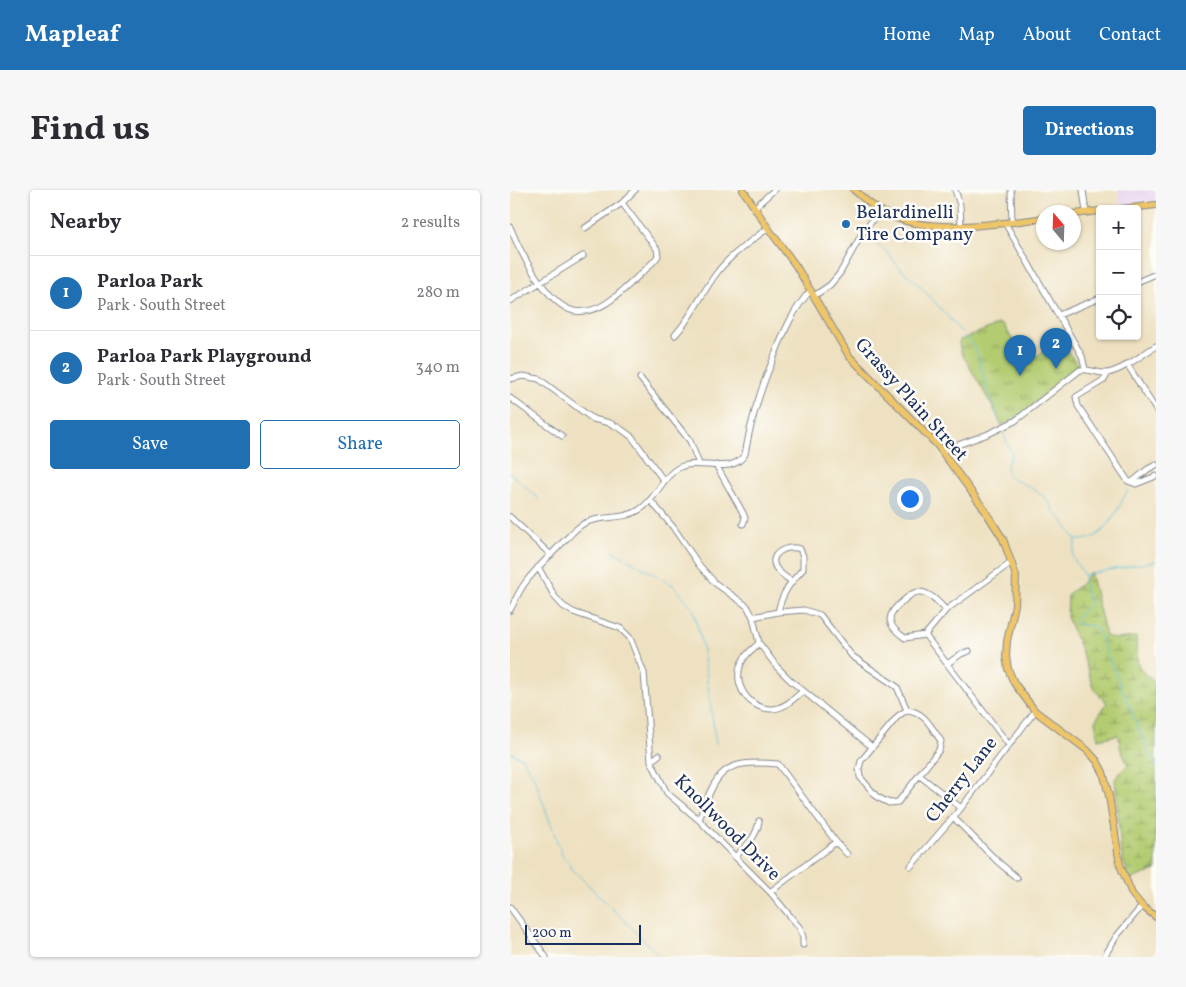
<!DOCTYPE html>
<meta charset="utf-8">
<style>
body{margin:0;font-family:Vollkorn,serif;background:#f7f7f7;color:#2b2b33}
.controls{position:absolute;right:15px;top:15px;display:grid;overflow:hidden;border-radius:5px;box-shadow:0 1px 4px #0004}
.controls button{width:45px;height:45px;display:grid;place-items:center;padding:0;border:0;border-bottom:1px solid #e1e1e2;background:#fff;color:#2b2b33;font:25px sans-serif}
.compass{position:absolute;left:526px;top:15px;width:45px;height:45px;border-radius:50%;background:#fff;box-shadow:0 1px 4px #0004;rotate:341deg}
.scale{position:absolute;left:15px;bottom:12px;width:116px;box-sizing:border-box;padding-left:5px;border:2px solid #1b2f5e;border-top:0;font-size:14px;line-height:18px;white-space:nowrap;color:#1b2f5e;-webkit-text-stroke:4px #fdfcf7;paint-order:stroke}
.you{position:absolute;left:399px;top:308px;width:18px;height:18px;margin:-12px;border:4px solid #fff;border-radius:50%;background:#1a73e8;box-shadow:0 0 0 8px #1a73e833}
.badge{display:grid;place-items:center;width:32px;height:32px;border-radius:50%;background:#1f6fb2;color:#fff;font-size:16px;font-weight:700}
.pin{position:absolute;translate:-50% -41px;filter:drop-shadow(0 1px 2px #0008)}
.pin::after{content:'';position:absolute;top:26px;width:18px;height:15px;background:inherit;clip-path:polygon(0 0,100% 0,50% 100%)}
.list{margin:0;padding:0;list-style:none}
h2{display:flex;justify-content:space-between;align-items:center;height:65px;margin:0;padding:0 20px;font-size:21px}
h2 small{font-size:16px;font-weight:400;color:#7c7c81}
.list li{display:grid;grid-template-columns:32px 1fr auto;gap:15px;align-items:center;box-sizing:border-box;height:75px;padding:0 20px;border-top:1px solid #e1e1e2}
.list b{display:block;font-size:19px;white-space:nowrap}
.list p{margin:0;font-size:16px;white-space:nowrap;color:#7c7c81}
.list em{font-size:16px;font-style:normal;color:#7c7c81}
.actions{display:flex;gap:10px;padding:15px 20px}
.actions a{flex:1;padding:11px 0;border:1px solid #1f6fb2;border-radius:5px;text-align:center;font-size:18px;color:#1f6fb2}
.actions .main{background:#1f6fb2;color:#fff}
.icon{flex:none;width:28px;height:28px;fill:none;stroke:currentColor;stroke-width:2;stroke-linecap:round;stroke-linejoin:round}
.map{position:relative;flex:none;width:646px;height:767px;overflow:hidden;border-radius:5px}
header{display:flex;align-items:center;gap:30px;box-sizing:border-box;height:70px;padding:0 25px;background:#1f6fb2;color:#fff}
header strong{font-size:24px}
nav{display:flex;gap:28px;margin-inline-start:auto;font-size:18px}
.intro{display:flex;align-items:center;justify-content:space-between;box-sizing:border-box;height:120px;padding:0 30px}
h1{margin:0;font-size:35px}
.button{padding:12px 22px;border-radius:5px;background:#1f6fb2;color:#fff;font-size:18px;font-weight:700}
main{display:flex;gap:30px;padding:0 30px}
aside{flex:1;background:#fff;border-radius:5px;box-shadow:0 1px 4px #0004}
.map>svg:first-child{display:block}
.built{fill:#e6d3f0}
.wetland{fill:url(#wetland-marsh);stroke:#677e68}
.park{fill:url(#park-tufts);stroke:#677e68}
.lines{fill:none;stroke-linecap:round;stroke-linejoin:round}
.stream{stroke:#5fc1dd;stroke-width:1}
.minor-casing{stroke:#848890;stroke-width:7}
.major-casing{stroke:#848890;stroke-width:8}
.minor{stroke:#fff;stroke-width:5}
.major{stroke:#eec569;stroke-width:6}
.poi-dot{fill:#1f6fb2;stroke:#fdfcf7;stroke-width:2}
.labels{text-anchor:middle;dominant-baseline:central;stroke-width:5;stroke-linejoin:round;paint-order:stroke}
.poi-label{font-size:19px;fill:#1b2f5e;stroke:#fdfcf7;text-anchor:start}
.street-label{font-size:19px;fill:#1b2f5e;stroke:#fdfcf7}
</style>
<header>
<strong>Mapleaf</strong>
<nav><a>Home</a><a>Map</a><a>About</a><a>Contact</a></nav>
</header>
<div class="intro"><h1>Find us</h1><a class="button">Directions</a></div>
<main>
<aside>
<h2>Nearby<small>2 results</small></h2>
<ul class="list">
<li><span class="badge">1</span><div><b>Parloa Park</b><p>Park · South Street</p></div><em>280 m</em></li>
<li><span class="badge">2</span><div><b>Parloa Park Playground</b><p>Park · South Street</p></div><em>340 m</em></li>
</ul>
<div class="actions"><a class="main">Save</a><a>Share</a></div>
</aside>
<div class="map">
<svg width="646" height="767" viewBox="0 0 646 767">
<defs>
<pattern id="wetland-marsh" width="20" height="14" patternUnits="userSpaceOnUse" patternTransform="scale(1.25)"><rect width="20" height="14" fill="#b3cc71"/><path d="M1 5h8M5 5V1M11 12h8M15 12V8" fill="none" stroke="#91a660"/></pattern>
<pattern id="park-tufts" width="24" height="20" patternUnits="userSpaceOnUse" patternTransform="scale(1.25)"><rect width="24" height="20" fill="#b3cc71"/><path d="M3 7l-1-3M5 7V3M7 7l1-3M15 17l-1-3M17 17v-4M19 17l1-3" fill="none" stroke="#91a660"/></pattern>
</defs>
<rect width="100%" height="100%" fill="#fdfcf7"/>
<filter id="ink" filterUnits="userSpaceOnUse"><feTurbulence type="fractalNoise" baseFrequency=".02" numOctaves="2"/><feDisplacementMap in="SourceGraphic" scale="10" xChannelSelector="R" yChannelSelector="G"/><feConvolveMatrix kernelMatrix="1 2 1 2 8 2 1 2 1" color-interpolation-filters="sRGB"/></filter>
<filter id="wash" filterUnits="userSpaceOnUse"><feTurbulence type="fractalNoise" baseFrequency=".0096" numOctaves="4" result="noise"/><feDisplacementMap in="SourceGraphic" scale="20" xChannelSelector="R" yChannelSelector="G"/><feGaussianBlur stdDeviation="1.12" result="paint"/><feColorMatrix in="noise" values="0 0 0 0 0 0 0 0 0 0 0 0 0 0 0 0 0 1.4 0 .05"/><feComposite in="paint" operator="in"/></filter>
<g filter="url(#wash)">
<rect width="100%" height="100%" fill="#eee1c1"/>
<path class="built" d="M608 0H646V11L610 14Z"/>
<path class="wetland" d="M580 382 596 446 606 449 626 447C628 474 623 476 646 493V680L619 690 611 662 605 589 618 574 611 560 608 545 588 549 585 531 597 513 584 499 571 460 557 427 558 404 572 393Z"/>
<path class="park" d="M489 134 494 135C503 151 508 162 526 166L550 153 568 174 515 222 493 235 490 233 485 221 451 162 449 154 450 150Z"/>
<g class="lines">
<path class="stream" d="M355 45 379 64 387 75 412 98 462 154 467 163 478 202 491 235
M493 241 496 251 502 263 496 279 500 288C515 294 539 305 543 321 553 328 558 340 566 350L562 366 574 385 575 399 580 414 564 430 567 434 586 437 639 563 646 575
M0 283 29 309
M567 350C596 352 606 321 618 300
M103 361 163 395 183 418 192 454 206 554
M574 385 646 371
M0 562 12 568 24 587 52 665 62 679 151 767"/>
</g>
</g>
<g filter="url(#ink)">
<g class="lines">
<g class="minor-casing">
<path id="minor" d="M445 0 450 15 451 36
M501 0 502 32
M573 0 576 22
M244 18 264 0
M495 33 572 166 575 179
M0 37C9 60 37 115 64 121 87 125 106 107 121 93 130 84 141 76 148 66L147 59 112 13
M75 38 112 13 125 0
M627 92 646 84
M304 106 320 95 330 83 353 42 370 21
M0 111 73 66
M549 125 590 108
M165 145C182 127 191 104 206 84 219 66 240 52 258 38
M617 174 646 220
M598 183 594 190 566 207 568 216 618 291 626 294 646 286
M130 188 180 251 189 274
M0 189 13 186 29 189 83 229 100 233 111 239 122 247 154 291
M0 208 52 246
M431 261 478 244 505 231 570 180C580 178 587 184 597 183 612 181 633 164 646 156
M206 275 233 323 235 328 233 334
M622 292 638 279 646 275
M141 311 163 337 189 375 205 393 237 416 243 427 249 453 267 477 280 490 362 557
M0 327 41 365
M28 377 45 407 53 416 63 422 110 438 120 448 134 483 141 571 157 603 189 630 260 702 290 738 293 747V755
M0 420C5 411 9 401 15 393 26 378 41 365 54 351 61 345 68 335 77 332 94 325 114 330 129 320 146 310 151 288 168 278 188 267 222 287 235 264 241 229 250 200 264 167 274 142 282 121 301 100
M268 422C272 403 280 393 293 379V366L290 359C278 354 257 364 266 378 269 383 277 388 281 391
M243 427 268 422 294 420 310 425 342 466 387 497 397 520
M415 445 499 555
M415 445 395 448C376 435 375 425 393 411 398 407 403 401 410 402 421 403 429 413 436 420
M415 445 436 420 502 372
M249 453C244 458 237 463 233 470 220 492 238 520 263 519 275 518 285 508 293 501
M437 474 451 464 459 461
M397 520C415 522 421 537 431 551L429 560 388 612 379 613 367 607 350 587 349 579 351 571 388 526Z
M141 571 149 565
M410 586 451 618
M443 627 487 671 507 688
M189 630C207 581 212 569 268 574L326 652 337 664
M225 667C236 656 247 647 249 631
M401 676 451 618 525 521
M260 702 326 652
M0 717 36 767
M594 767 606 747 632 716"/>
</g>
<g class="major-casing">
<path id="major" d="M233 0 258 38 286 76 339 166 427 255 474 319 493 349 506 386 505 415 497 451 496 466 498 479 504 493 525 521 577 560 587 571 593 582 599 606 610 675 622 704 632 716 646 727
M344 0C353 7 361 16 371 21 412 46 488 34 534 28
M612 19 646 15
M564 24 590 21"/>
</g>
<use href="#minor" class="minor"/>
<use href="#major" class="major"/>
</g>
</g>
<circle class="poi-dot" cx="336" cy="34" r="5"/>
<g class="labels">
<g class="poi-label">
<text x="346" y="23">Belardinelli<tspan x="346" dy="22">Tire Company</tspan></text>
</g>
<g class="street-label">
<text transform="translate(401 210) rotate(48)">Grassy Plain Street</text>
<text transform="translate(452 590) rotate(-52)">Cherry Lane</text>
<text transform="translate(217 638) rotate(45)">Knollwood Drive</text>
</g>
</g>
</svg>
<div class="controls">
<button>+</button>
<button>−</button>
<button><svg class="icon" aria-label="locate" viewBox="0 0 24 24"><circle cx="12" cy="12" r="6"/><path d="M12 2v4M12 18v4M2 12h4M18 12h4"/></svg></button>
</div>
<svg class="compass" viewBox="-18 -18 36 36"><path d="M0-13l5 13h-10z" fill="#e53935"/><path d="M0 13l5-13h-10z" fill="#7c7c81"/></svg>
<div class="scale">200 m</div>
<div class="you"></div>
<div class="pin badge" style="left:510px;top:186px">1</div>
<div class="pin badge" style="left:546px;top:179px">2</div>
</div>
</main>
